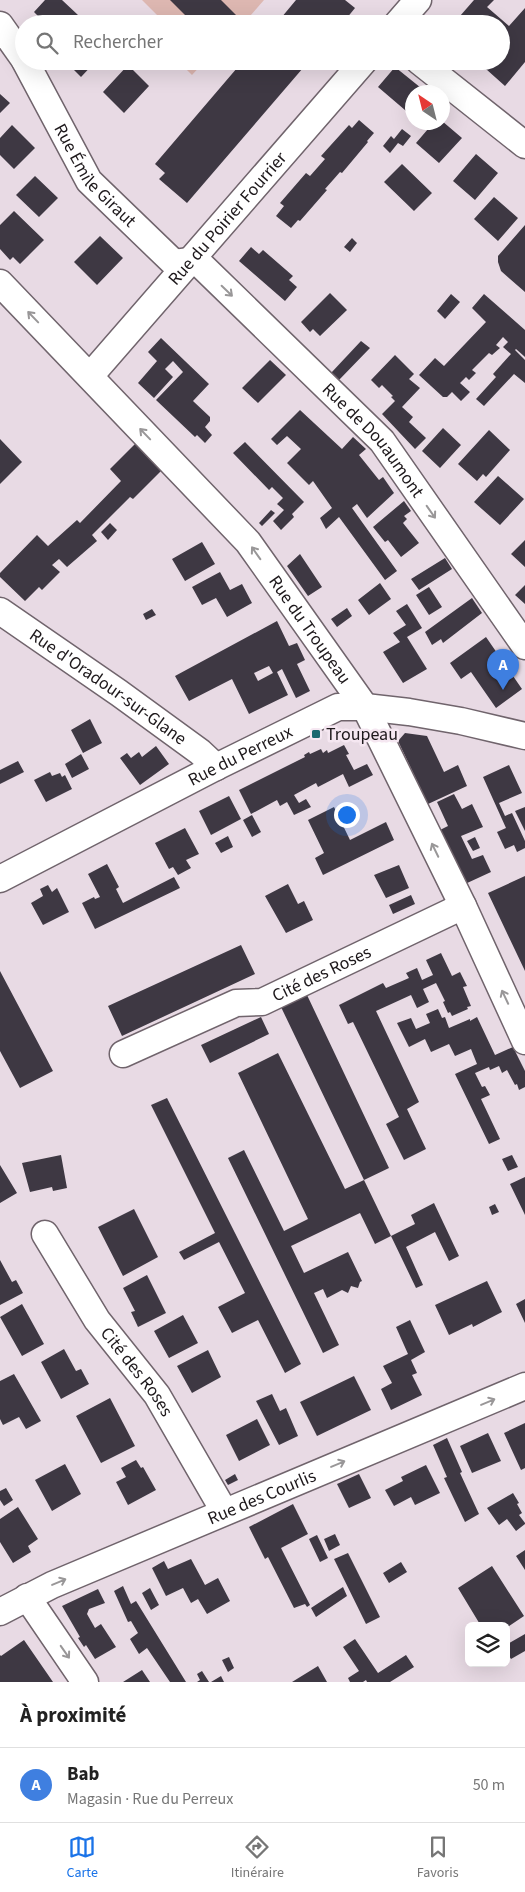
<!DOCTYPE html>
<html lang="fr">
<meta charset="utf-8">
<style>
body{margin:0;font-family:"Source Sans 3",sans-serif;background:#f2f2f2;color:#222}
.controls{position:absolute;right:15px;bottom:15px;display:grid;overflow:hidden;border-radius:8px;box-shadow:0 5px 20px #0002}
.controls button{width:45px;height:45px;display:grid;place-items:center;padding:0;border:0;border-bottom:1px solid #e0e0e0;background:#fff;color:#222;font:25px sans-serif}
.compass{position:absolute;left:405px;top:85px;width:45px;height:45px;border-radius:50%;background:#fff;box-shadow:0 5px 20px #0002;rotate:325deg}
.you{position:absolute;left:346px;top:814px;width:18px;height:18px;margin:-12px;border:4px solid #fff;border-radius:50%;background:#1a73e8;box-shadow:0 0 0 8px #1a73e833}
.badge{display:grid;place-items:center;width:32px;height:32px;border-radius:50%;background:#1a73e8;color:#fff;font-size:16px;font-weight:700}
.pin{position:absolute;translate:-50% -41px;filter:drop-shadow(0 1px 2px #0008)}
.pin::after{content:'';position:absolute;top:26px;width:18px;height:15px;background:inherit;clip-path:polygon(0 0,100% 0,50% 100%)}
.list{margin:0;padding:0;list-style:none}
h2{display:flex;justify-content:space-between;align-items:center;height:65px;margin:0;padding:0 20px;font-size:21px}
h2 small{font-size:16px;font-weight:400;color:#767676}
.list li{display:grid;grid-template-columns:32px 1fr auto;gap:15px;align-items:center;box-sizing:border-box;height:75px;padding:0 20px;border-top:1px solid #e0e0e0}
.list b{display:block;font-size:19px;white-space:nowrap}
.list p{margin:0;font-size:16px;white-space:nowrap;color:#767676}
.list em{font-size:16px;font-style:normal;color:#767676}
.icon{flex:none;width:28px;height:28px;fill:none;stroke:currentColor;stroke-width:2;stroke-linecap:round;stroke-linejoin:round}
.map{position:relative;flex:none;width:525px;height:1682px;overflow:hidden}
.search{position:absolute;background:#fff;box-shadow:0 5px 20px #0002;left:15px;right:15px;top:15px;height:55px;display:flex;align-items:center;gap:12px;box-sizing:border-box;padding:0 18px;border-radius:28px;color:#767676;font-size:19px}
.sheet{height:140px;background:#fff}
nav{display:flex;justify-content:space-around;align-items:center;box-sizing:border-box;height:70px;border-top:1px solid #e0e0e0;background:#fff;font-size:14px;color:#767676}
nav a{display:grid;justify-items:center;gap:2px}
nav .on{color:#1a73e8}
.map>svg:first-child{display:block}
.green{fill:#ddb7b1}
.building{fill:#3e3843;fill-rule:evenodd}
.lines{fill:none;stroke-linecap:round;stroke-linejoin:round}
.minor-casing{stroke:#70646c;stroke-width:29}
.minor{stroke:#fff;stroke-width:26}
.oneway{stroke:#999798}
.poi-dot{fill:#1a676f;stroke:#f5e7f1;stroke-width:2}
.labels{text-anchor:middle;dominant-baseline:central;stroke-width:5;stroke-linejoin:round;paint-order:stroke}
.street-label{font-size:18px;fill:#1d181b;stroke:#f5e7f1}
.poi-label{font-size:18px;fill:#1d181b;stroke:#f5e7f1;text-anchor:start}
</style>
<div class="map">
<svg width="525" height="1682" viewBox="0 0 525 1682">
<rect width="100%" height="100%" fill="#e8dae4"/>
<path class="green" d="M142 0H264L243 24H166Z
M178 61H205L192 75Z"/>
<path class="building" d="M45 0H62L78 15 69 24H46L34 12Z
M170 0H221L244 23 194 24Z
M296 0H345L355 8 342 24H276Z
M474 0H494L487 7 509 26 525 8V62L505 86 477 61H501V24H453Z
M65 61H96L81 77Z
M243 61H309L187 203 159 179 165 173 155 164Z
M128 65 149 86 124 113 103 92Z
M395 67 426 92H412V116L378 87Z
M0 94 10 103 0 113Z
M359 120 374 133 367 141 368 142 342 173 340 172 333 180 325 189 327 190 300 221 298 220 291 228 276 216 284 206 280 203 306 173 310 176 325 159 321 156 349 125 352 128Z
M442 121 462 138 439 163 416 143 434 122H442Z
M12 125 35 148 14 169 0 155V138Z
M402 129 411 136 403 146 398 143 390 153 383 146 391 136 394 139Z
M476 154 498 173 475 200 453 181Z
M402 164 432 193 414 211 384 182Z
M35 176 58 198 39 217 16 195Z
M494 197 518 218 498 241 474 219Z
M14 211 44 240 20 264 13 257 10 260 0 249V225Z
M525 225V292L501 271 498 262V256Z
M100 236 123 258 97 285 74 262Z
M352 238 357 243 350 252 344 247Z
M251 247 259 254 263 250 293 276 289 280 297 287 285 301 239 261Z
M330 293 347 310 320 336 313 329 310 332 301 322Z
M451 294 460 302 445 319 437 311Z
M484 294 525 330V357L516 349 515 350 525 360V383L514 374 484 406 476 399 496 377 493 374 511 354 503 347 508 342 503 337 496 345 500 348 492 355 489 353 472 370 476 373 469 380 466 377 460 383 470 392 461 401 452 392 447 397H443L419 375 435 358 444 366 486 322 472 308Z
M161 338 209 384 193 401 210 417V421L205 427 212 435 205 443 197 435 195 437 156 400 183 372 173 361 165 369 173 377 154 398 138 383 157 361 148 352Z
M361 341 370 348 338 381 331 373Z
M395 355 414 374 409 379 420 388 402 407 413 417 409 422 426 438 415 449 382 414 395 401 391 397 393 396 382 385 379 388 371 380Z
M270 360 286 375 258 403 242 388Z
M300 410 342 449 353 437 366 449 359 455 379 480 383 477 394 493 367 518 357 504 352 508 397 571 385 580 339 517 326 529 320 518 332 508 313 481 309 485 287 463 301 449 287 436 277 445 271 439Z
M443 428 461 445 440 468 422 451Z
M489 430 510 450 486 477 483 474 477 481 458 464Z
M0 439 22 462 0 484Z
M245 442 304 502 292 514 294 517 281 530 273 521 284 510 277 504 283 498 272 487 269 490 233 453Z
M135 444 161 471 133 499 130 497 92 535 97 541 67 567 59 559 52 565 60 572 42 590 39 587 25 601 0 577V573L37 535 48 546 77 520 80 523 121 481 110 469Z
M498 476 524 499 500 525 474 502Z
M404 501 411 511 404 516 407 519 403 523 419 543 401 557 388 540 385 542 373 527Z
M271 510 275 513 262 526 259 523Z
M110 523 117 530 108 540 101 532Z
M525 540V567L511 554Z
M202 542 215 564 185 581 172 559Z
M300 554 322 587 308 596 287 566Z
M445 558 452 569 419 590 411 579Z
M220 572 230 590 242 584 252 603 227 617 216 598 202 605 192 587Z
M380 583 391 599 369 615 358 600Z
M525 585V604L515 595Z
M429 587 442 607 429 615 416 595Z
M472 598 482 613 443 643 441 639 432 645 425 632Z
M407 604 422 628 407 637 427 669 403 683 383 652 400 642 393 633 406 625 396 611Z
M347 608 352 616 337 627 331 619Z
M152 609 156 615 146 620 143 614Z
M277 621 289 646 297 643 305 660 297 664 310 691 296 698 282 669 277 672 288 695 249 714 232 679 189 701 175 676ZM269 666 273 673 258 681 254 673Z
M486 637 522 689 496 708 471 672 461 679 450 663Z
M90 719 102 743 83 753 71 730Z
M405 733 427 736 444 772 458 765 467 786 428 804 398 741Z
M344 745 349 754 346 755 354 770 367 764 373 775 349 787 343 774 318 787 316 783 294 795 299 803 306 799 311 807 294 815 287 802 280 806 277 800 251 814 239 790 305 757 304 755 309 752 310 754 321 749 323 753 327 750 328 753Z
M156 746 169 764 140 785 120 758 127 753 131 758 139 752 142 757Z
M81 754 89 769 72 778 65 764Z
M18 761 24 772 0 784V770Z
M509 765 522 793 499 803 505 816 512 813 525 841V848L517 852 514 845 505 849 497 832 506 828 483 777Z
M50 772 52 776 60 773 62 777 65 775 72 789 46 802 34 780Z
M454 794 462 809 472 804 483 827 461 836 472 859 483 855 491 872 465 884 440 830 448 826 437 802Z
M229 796 241 819 211 835 199 811Z
M334 807 350 840 386 822 394 840 323 875 315 858 324 853 308 820Z
M525 807V831L515 811Z
M252 815 261 832 252 837 243 820Z
M185 828 199 854 186 860 191 868 178 875 173 867 169 869 155 843Z
M228 836 233 847 221 853 215 843Z
M475 837 480 848 473 851 467 841Z
M107 864 119 887 116 889 123 903 174 877 180 888 95 929 82 903 94 897 95 899 100 897 88 874Z
M399 865 409 888 386 898 374 875Z
M525 876V971L488 893Z
M288 884 298 904 304 901 313 920 286 933 265 896Z
M48 885 52 892 57 888 69 912 43 925 31 903 43 896 40 889Z
M411 895 415 904 393 914 389 905Z
M241 945 255 974 122 1036 108 1006Z
M441 953 452 976 460 972 467 986 463 987 471 1006 467 1007 468 1009 452 1016 450 1012 448 1013 443 1002 445 1001 436 983 423 989 429 1002 417 1008 411 995 376 1011 419 1102 407 1109 426 1149 404 1160 386 1124 399 1117 353 1022 348 1024 339 1005 383 983 386 988 409 978 406 973 417 968 422 980 433 975 426 960Z
M0 971 53 1071 20 1088 0 1051Z
M307 995 389 1168 364 1180 391 1236 375 1244 360 1213 291 1246 304 1273 348 1252 362 1281 360 1282 358 1288 351 1286 348 1293 342 1290 327 1298 323 1289 314 1293 339 1345 323 1353 228 1158 244 1150 284 1231 308 1219 238 1073 278 1053 345 1189 364 1180 281 1007Z
M438 1009 442 1018 445 1017 449 1028 470 1019V1021L477 1017 495 1055 513 1047 525 1071V1087L519 1090 517 1084 515 1085 507 1070 502 1073 499 1066 490 1070 489 1067 475 1073 482 1087 485 1086 490 1095 481 1099 500 1139 489 1144 455 1074 477 1064 471 1049 455 1056 449 1044 431 1052 425 1039 409 1047 397 1023 411 1018 416 1029 430 1023 426 1014Z
M261 1017 269 1034 210 1063 201 1045Z
M167 1098 301 1364 285 1373 258 1320 232 1333 218 1307 245 1293 219 1242 184 1260 179 1252 215 1233 151 1105Z
M61 1155 67 1188 53 1191 52 1187 30 1192 22 1163Z
M512 1155 518 1167 508 1171 502 1159Z
M0 1165 17 1193 0 1203Z
M525 1177V1215L510 1184Z
M434 1203 459 1256 449 1261 435 1232 406 1247 423 1285 416 1288 391 1236 415 1224 411 1215Z
M495 1204 499 1212 492 1215 489 1207Z
M134 1209 158 1257 123 1276 98 1227Z
M0 1260 12 1282 16 1280 23 1293 0 1305Z
M147 1275 166 1313 138 1327 131 1312 135 1311 123 1288Z
M487 1281 502 1312 473 1327 472 1324 449 1335 435 1305Z
M525 1299V1323L516 1304Z
M22 1304 44 1344 22 1356 0 1317Z
M183 1315 198 1343 169 1358 154 1331Z
M410 1320 425 1352 411 1360 417 1373 412 1375 422 1395 391 1410 381 1389 392 1383 383 1366 408 1354 396 1327Z
M64 1349 76 1371 81 1369 89 1384 61 1399 41 1362Z
M208 1350 221 1377 192 1393 177 1366Z
M14 1374 41 1421 26 1429 19 1417 3 1425 0 1419V1381Z
M354 1376 371 1410 317 1436 300 1402Z
M272 1394 280 1411 286 1408 298 1436 279 1445 256 1401Z
M110 1398 135 1446 101 1463 76 1416Z
M257 1419 270 1445 239 1461 226 1435Z
M525 1423V1468L521 1470 504 1433Z
M488 1433 501 1461 472 1473 460 1446Z
M447 1438 462 1472 460 1473 479 1514 465 1522 444 1478 447 1477 433 1445Z
M136 1460 141 1468 143 1467 156 1490 128 1505 116 1482 126 1477 121 1468Z
M65 1464 81 1494 52 1511 35 1480Z
M426 1465 440 1493 415 1505 411 1497 394 1506 385 1490 403 1481 401 1477Z
M235 1474 238 1480 228 1485 225 1480Z
M359 1474 371 1498 349 1508 337 1484Z
M6 1488 13 1500 4 1506 0 1500V1491Z
M513 1493 519 1503 517 1504 522 1513 519 1515 525 1523V1524L516 1531 507 1519 499 1525 487 1508Z
M293 1504 308 1534 281 1548 310 1605 307 1607 305 1604 294 1608 268 1557 265 1559 249 1527Z
M18 1507 38 1539 28 1546 31 1552 13 1563 0 1542V1519Z
M335 1534 340 1545 329 1551 324 1539Z
M317 1535 328 1558 320 1562 309 1539Z
M525 1550V1570L516 1556Z
M348 1553 380 1617 366 1624 334 1559Z
M191 1559 205 1585 218 1578 230 1601 207 1614 198 1599 191 1603 183 1588 166 1596 152 1568 164 1561 168 1569Z
M401 1562 407 1572 389 1583 383 1573Z
M492 1566 524 1616 506 1628V1626H481L458 1588Z
M123 1586 131 1604 136 1601 186 1682H170L147 1648 139 1654 130 1639 138 1633 131 1621 128 1622 114 1591Z
M343 1587 347 1596 316 1617 311 1608Z
M150 1588 159 1605 151 1610 142 1593Z
M98 1589 105 1603 89 1609 87 1614 95 1628 101 1624 116 1647 95 1659 86 1645 84 1647 78 1638 80 1637 62 1606Z
M525 1634V1651L511 1659 506 1651V1645Z
M355 1639 378 1673 406 1655 414 1667 390 1682H367L366 1680 363 1682H350L348 1678 359 1671 343 1647Z
M24 1640 53 1682H0V1655L1 1656Z
M229 1657 234 1668 228 1672 222 1660Z
M318 1666 327 1682H292Z
M142 1670 150 1682H123Z
M202 1671 209 1682H197L200 1680 197 1674Z
M221 1676 224 1682H211Z"/>
<g class="lines">
<g class="minor-casing">
<g id="minor">
<path d="M397 24 418 0"/>
<path d="M0 25 24 59"/>
<path id="s1" d="M25 61 89 181 174 263 190 261 201 265 382 441 525 646"/>
<path d="M419 61 525 145"/>
<path id="s2" d="M0 283 248 542 365 707 463 906 525 1041"/>
<path id="s3" d="M90 376 364 61"/>
<path id="s4" d="M0 611 119 693 200 752 216 767"/>
<path id="s5" d="M0 879 216 767 338 707H365L409 712 461 721 525 736"/>
<path id="s6" d="M123 1054 236 1003 262 1002 463 906"/>
<path id="s7" d="M45 1234 97 1320 157 1395 224 1511"/>
<path d="M27 1597 85 1682"/>
<path id="s8" d="M0 1612 52 1585 525 1386"/>
</g>
</g>
<use href="#minor" class="minor"/>
</g>
<defs><path id="oneway-shaft" d="M-6 0H5M1.5-3L5.5 0L1.5 3" fill="none" stroke-width="1.6" stroke-linecap="round" stroke-linejoin="round" transform="scale(1.25)"/></defs>
<g class="oneway">
<use href="#oneway-shaft" transform="translate(227 291) rotate(44)"/>
<use href="#oneway-shaft" transform="translate(33 317) rotate(-134)"/>
<use href="#oneway-shaft" transform="translate(145 434) rotate(-134)"/>
<use href="#oneway-shaft" transform="translate(431 512) rotate(55)"/>
<use href="#oneway-shaft" transform="translate(256 553) rotate(-125)"/>
<use href="#oneway-shaft" transform="translate(435 850) rotate(-116)"/>
<use href="#oneway-shaft" transform="translate(505 997) rotate(-115)"/>
<use href="#oneway-shaft" transform="translate(488 1402) rotate(-23)"/>
<use href="#oneway-shaft" transform="translate(338 1464) rotate(-23)"/>
<use href="#oneway-shaft" transform="translate(59 1582) rotate(-23)"/>
<use href="#oneway-shaft" transform="translate(65 1652) rotate(55)"/>
</g>
<rect class="poi-dot" x="311" y="729" width="10" height="10" rx="2.5"/>
<g class="labels">
<g class="street-label">
<text stroke="none"><textPath href="#s1" startOffset="135">Rue Émile Giraut</textPath></text>
<text stroke="none"><textPath href="#s3" startOffset="209">Rue du Poirier Fourrier</textPath></text>
<text stroke="none"><textPath href="#s1" startOffset="528">Rue de Douaumont</textPath></text>
<text stroke="none"><textPath href="#s2" startOffset="466">Rue du Troupeau</textPath></text>
<text stroke="none"><textPath href="#s4" startOffset="132">Rue d'Oradour-sur-Glane</textPath></text>
<text stroke="none"><textPath href="#s5" startOffset="270">Rue du Perreux</textPath></text>
<text stroke="none"><textPath href="#s6" startOffset="216">Cité des Roses</textPath></text>
<text stroke="none"><textPath href="#s7" startOffset="166">Cité des Roses</textPath></text>
<text stroke="none"><textPath href="#s8" startOffset="286">Rue des Courlis</textPath></text>
</g>
<g class="poi-label">
<text x="326" y="734">Troupeau</text>
</g>
</g>
</svg>
<div class="controls">
<button><svg class="icon" aria-label="layers" viewBox="0 0 24 24"><path d="M12 4l9 5-9 5-9-5zM3 14l9 5 9-5"/></svg></button>
</div>
<svg class="compass" viewBox="-18 -18 36 36"><path d="M0-13l5 13h-10z" fill="#e53935"/><path d="M0 13l5-13h-10z" fill="#767676"/></svg>
<div class="you"></div>
<div class="pin badge" style="left:503px;top:690px;background:#3f7fe0">A</div>
<div class="search"><svg class="icon" aria-label="search" viewBox="0 0 24 24"><circle cx="10" cy="10" r="6"/><path d="M15 15l6 6"/></svg>Rechercher</div>
</div>
<section class="sheet">
<h2>À proximité<small></small></h2>
<ul class="list">
<li><span class="badge" style="background:#3f7fe0">A</span><div><b>Bab</b><p>Magasin · Rue du Perreux</p></div><em>50 m</em></li>
</ul>
</section>
<nav>
<a class="on"><svg class="icon" aria-label="map" viewBox="0 0 24 24"><path d="M3 6l6-2 6 2 6-2v14l-6 2-6-2-6 2zM9 4v14M15 6v14"/></svg>Carte</a>
<a><svg class="icon" aria-label="directions" viewBox="0 0 24 24"><path d="M12 3l9 9-9 9-9-9zM9 14v-3h6M13 9l2 2-2 2"/></svg>Itinéraire</a>
<a><svg class="icon" aria-label="saved" viewBox="0 0 24 24"><path d="M7 4h10v16l-5-4-5 4z"/></svg>Favoris</a>
</nav>
